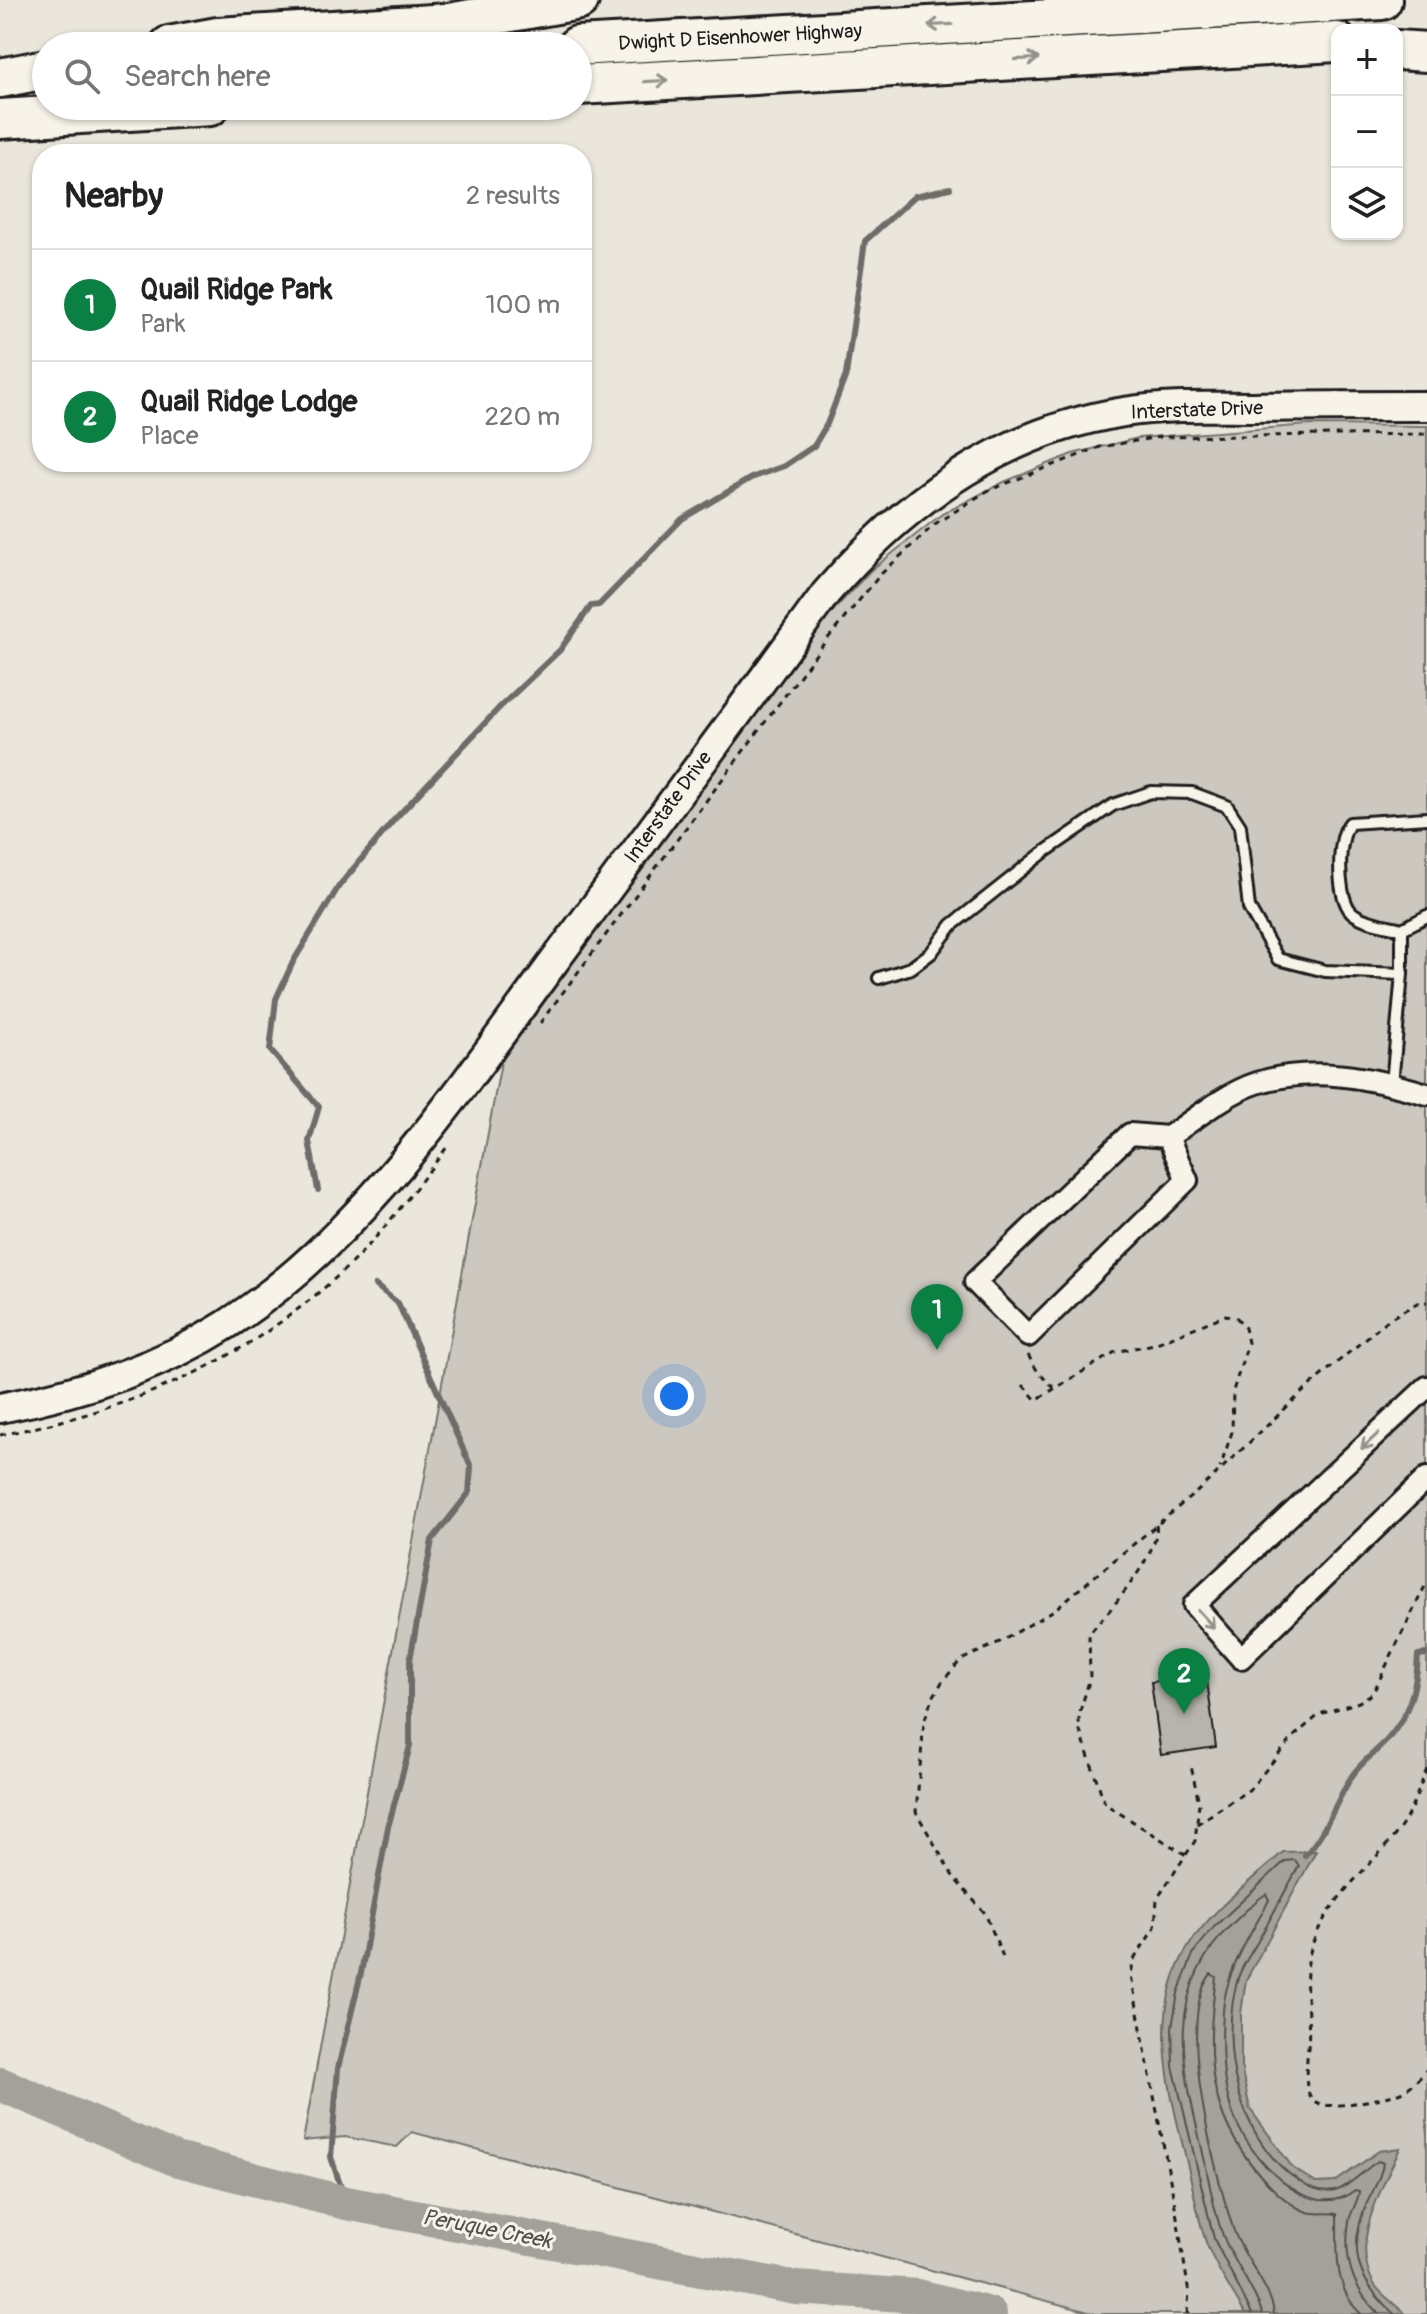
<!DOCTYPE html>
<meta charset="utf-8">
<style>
body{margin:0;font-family:Pangolin,sans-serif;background:#f6f6f6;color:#222}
.controls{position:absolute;right:24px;top:24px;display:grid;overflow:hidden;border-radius:16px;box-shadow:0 2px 6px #0004}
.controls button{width:72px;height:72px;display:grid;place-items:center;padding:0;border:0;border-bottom:2px solid #e0e0e0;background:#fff;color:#222;font:40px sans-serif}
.you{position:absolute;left:674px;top:1396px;width:28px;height:28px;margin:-20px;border:6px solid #fff;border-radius:50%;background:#1a73e8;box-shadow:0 0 0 12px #1a73e833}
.badge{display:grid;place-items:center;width:52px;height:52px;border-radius:50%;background:#0b8043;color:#fff;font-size:26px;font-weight:700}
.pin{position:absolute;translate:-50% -66px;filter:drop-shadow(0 2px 4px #0008)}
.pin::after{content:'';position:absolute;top:42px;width:28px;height:24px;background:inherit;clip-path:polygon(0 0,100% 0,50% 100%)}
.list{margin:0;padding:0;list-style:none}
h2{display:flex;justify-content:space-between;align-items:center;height:104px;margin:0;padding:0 32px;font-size:34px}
h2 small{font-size:26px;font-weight:400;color:#767676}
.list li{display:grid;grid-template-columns:52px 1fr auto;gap:24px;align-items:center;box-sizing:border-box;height:112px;padding:0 32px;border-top:2px solid #e0e0e0}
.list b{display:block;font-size:30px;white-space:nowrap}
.list p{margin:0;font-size:26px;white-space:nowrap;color:#767676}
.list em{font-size:26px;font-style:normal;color:#767676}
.icon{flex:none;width:44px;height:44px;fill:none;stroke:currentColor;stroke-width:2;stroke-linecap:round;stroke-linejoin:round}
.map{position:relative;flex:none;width:1427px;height:2314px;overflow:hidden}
.search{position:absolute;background:#fff;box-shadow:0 2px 6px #0004;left:32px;top:32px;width:560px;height:88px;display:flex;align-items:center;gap:20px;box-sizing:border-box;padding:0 28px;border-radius:44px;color:#767676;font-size:30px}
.panel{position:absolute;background:#fff;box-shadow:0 2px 6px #0004;left:32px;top:144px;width:560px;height:328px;border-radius:32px}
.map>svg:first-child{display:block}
.green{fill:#ccc8c0;stroke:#74726e;stroke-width:2}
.water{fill:#a3a19a;stroke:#6d6c68;stroke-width:2}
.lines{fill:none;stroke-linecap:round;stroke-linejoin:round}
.shore{stroke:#52514e;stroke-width:2}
.stream{stroke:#6d6c68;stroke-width:6}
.river{stroke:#a3a19a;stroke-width:34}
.building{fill:#b6b4ac;stroke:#1c1c1c;stroke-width:2}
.service-casing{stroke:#1c1c1c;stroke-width:16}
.minor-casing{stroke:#1c1c1c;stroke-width:26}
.secondary-casing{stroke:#1c1c1c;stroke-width:34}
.motorway-casing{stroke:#1c1c1c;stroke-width:44}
.path{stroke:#1c1c1c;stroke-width:3;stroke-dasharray:6 6;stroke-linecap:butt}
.service{stroke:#f7f3e8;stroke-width:10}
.minor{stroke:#f7f3e8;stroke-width:20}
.secondary{stroke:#f7f3e8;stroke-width:28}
.motorway{stroke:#f7f3e8;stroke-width:38}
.oneway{stroke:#94928c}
.labels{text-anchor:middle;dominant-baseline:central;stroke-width:6;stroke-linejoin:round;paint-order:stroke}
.street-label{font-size:20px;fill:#1c1c1c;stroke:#f7f3e8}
.water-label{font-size:22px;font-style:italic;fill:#52514e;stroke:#f7f3e8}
</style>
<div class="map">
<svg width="1427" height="2314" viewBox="0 0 1427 2314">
<rect width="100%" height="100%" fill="#eae6dc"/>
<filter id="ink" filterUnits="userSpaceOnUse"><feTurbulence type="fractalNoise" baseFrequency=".0125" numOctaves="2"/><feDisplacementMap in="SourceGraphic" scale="16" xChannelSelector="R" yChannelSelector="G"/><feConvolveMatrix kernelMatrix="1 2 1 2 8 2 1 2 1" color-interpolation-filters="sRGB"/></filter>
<g filter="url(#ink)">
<path class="green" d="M1309 425 1427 426V2314H1096L412 2132 397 2147 345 2137 303 2141 501 1062 790 657 870 571 942 514 1004 482 1072 454 1138 438Z"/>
<path class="water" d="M1316 1851 1246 1980 1241 2013V2066L1250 2109 1293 2168 1316 2183 1335 2182 1379 2151 1400 2148C1383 2188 1349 2240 1374 2284 1381 2295 1396 2305 1406 2314H1245C1232 2291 1217 2270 1207 2245 1198 2220 1194 2192 1188 2167 1171 2096 1146 2015 1188 1947 1211 1910 1251 1881 1283 1852Z"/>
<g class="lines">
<path class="shore" d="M1252 2314 1214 2239 1173 2066 1172 2027 1178 1993 1194 1952 1214 1927 1285 1861 1295 1860 1299 1866C1285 1891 1272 1916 1258 1941 1252 1952 1242 1965 1238 1978 1218 2046 1238 2141 1299 2181 1310 2189 1324 2195 1338 2190 1352 2184 1365 2169 1378 2161L1383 2163C1382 2176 1373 2190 1367 2203 1346 2251 1358 2281 1394 2314
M1262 2314C1261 2301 1231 2257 1224 2238 1213 2211 1209 2178 1202 2149 1182 2065 1163 1989 1234 1922 1244 1913 1254 1901 1266 1894L1269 1900C1250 1937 1226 1969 1223 2011 1221 2044 1221 2083 1233 2114 1248 2156 1309 2227 1355 2190L1359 2191C1359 2201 1351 2210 1349 2221 1343 2258 1352 2289 1379 2314
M1274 2314C1273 2291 1243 2257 1234 2231 1216 2177 1174 2019 1211 1974L1216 1977C1206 2055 1206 2112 1259 2174 1272 2189 1288 2205 1307 2212 1317 2215 1327 2212 1337 2214 1338 2250 1332 2287 1361 2314"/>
<path class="stream" d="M318 1190 309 1141 319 1107 270 1050 276 999 293 962 339 886 393 821 499 708 560 650 591 606 599 605 682 519 751 478 784 466 814 446 827 424 846 375 865 241 915 196 950 188
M1305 1855C1327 1832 1335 1802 1352 1776 1361 1762 1376 1752 1387 1740 1409 1716 1417 1687 1418 1655L1427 1654
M346 2203 331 2157 338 2068 361 1973 388 1827 410 1746V1660L432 1540 469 1493 471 1467 398 1303 375 1285"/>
<path class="river" d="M0 2084 175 2159 346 2203 796 2288 918 2296 990 2314"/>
</g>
<path class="building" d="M1206 1674 1216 1747 1161 1755 1151 1682Z"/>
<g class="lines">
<g class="service-casing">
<path id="service" d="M1402 929C1387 925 1358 922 1349 909 1337 891 1337 838 1350 823L1427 818
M879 978 911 968 931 953 952 925 1043 853 1113 805 1151 792 1192 793 1227 806 1240 826 1249 908 1278 959 1325 971 1402 974
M1392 1084 1402 974V929L1427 916"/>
</g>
<g class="minor-casing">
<path id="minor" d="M1130 1134 1168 1137 1187 1180 1028 1336 975 1282Z
M1168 1137C1195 1119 1226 1093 1257 1083 1313 1065 1372 1078 1427 1094
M1427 1387 1194 1605 1241 1658 1427 1478"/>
</g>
<g class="secondary-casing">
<path id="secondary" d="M0 1408C79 1393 157 1369 226 1325 363 1237 458 1091 553 963 644 840 736 717 826 593 905 501 1002 431 1124 412 1166 405 1209 407 1251 407 1310 406 1368 406 1427 406"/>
</g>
<g class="motorway-casing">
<path id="motorway" d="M169 46 218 37 449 23 579 0
M577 46 1382 0
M1397 50 1427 52
M0 78 46 69
M578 85 1337 42
M0 119 210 106"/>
</g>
<path class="path" d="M540 1023 825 642 880 575 935 524 987 491 1100 447 1160 437 1427 434
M1028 1355 1038 1372 1055 1389
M1023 1385 1036 1400 1115 1352 1154 1344 1226 1315 1237 1318 1245 1328 1248 1343 1233 1391 1232 1432 1220 1468
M0 1435C127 1410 234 1368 332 1281 376 1243 412 1193 447 1147
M1156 1525C1162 1551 1107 1615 1089 1633L1090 1678 1079 1715V1728L1105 1804 1186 1855
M1427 1769C1418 1791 1410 1817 1395 1835 1365 1873 1324 1902 1310 1952 1302 1984 1311 2016 1308 2048 1302 2106 1309 2112 1366 2101 1394 2096 1409 2093 1427 2069
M1197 1824 1250 1789 1293 1737 1320 1714 1359 1702 1373 1693 1427 1582
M1003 1957 985 1913 954 1878 916 1812 924 1722 931 1701 942 1682 961 1660 1002 1641 1054 1610 1199 1490 1309 1386 1389 1319 1417 1303 1427 1302
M1187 2314 1189 2293 1176 2211 1131 1976 1133 1961 1155 1927 1157 1899 1195 1841 1199 1803 1191 1766"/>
<use href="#service" class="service"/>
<use href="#minor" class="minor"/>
<use href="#secondary" class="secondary"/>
<use href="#motorway" class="motorway"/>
</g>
<defs><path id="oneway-shaft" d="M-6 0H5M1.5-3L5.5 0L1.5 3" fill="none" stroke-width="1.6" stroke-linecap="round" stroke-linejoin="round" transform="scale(2)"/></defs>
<g class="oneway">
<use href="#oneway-shaft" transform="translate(940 25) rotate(177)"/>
<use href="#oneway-shaft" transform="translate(1027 59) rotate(-3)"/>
<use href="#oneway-shaft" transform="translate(656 81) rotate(-3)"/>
<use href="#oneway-shaft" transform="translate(1370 1441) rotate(137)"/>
<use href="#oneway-shaft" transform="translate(1206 1619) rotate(48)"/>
</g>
</g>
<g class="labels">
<g class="street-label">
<text transform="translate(740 37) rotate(-3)">Dwight D Eisenhower Highway</text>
<text transform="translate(1197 410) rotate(-2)">Interstate Drive</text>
<text transform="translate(668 807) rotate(-54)">Interstate Drive</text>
</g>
<g class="water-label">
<text transform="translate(487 2229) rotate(11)">Peruque Creek</text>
</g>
</g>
</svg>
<div class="controls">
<button>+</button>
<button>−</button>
<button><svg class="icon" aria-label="layers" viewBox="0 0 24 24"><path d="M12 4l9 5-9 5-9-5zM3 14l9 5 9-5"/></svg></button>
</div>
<div class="you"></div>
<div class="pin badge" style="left:937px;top:1350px">1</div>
<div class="pin badge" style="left:1184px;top:1714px">2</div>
<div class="search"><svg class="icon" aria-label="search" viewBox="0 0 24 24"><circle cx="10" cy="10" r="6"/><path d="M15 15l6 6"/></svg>Search here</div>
<section class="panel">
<h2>Nearby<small>2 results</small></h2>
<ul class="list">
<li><span class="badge">1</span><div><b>Quail Ridge Park</b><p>Park</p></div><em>100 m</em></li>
<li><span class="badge">2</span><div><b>Quail Ridge Lodge</b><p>Place</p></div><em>220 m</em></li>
</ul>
</section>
</div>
